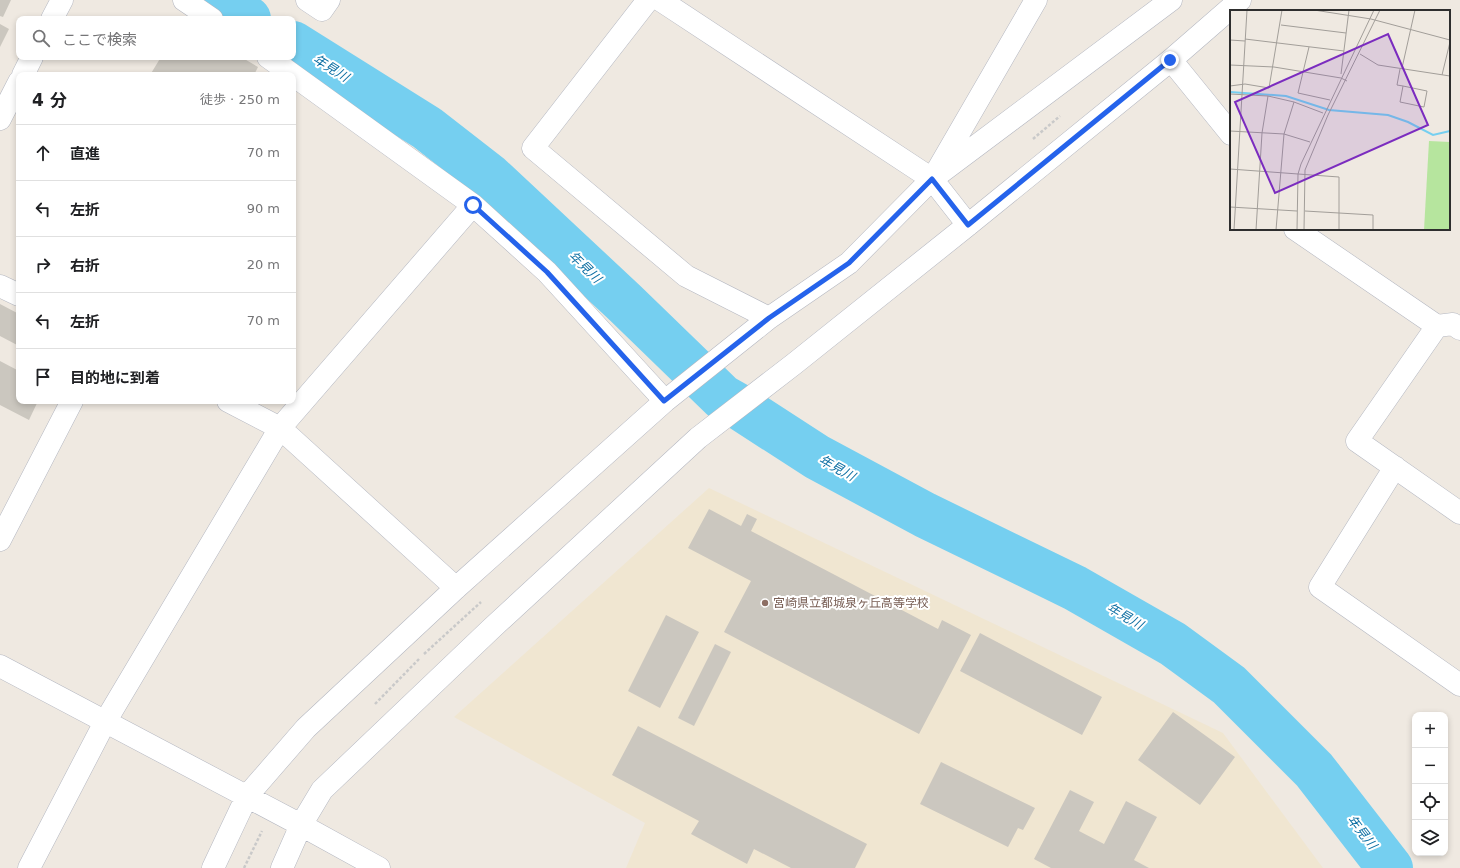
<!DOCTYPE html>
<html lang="ja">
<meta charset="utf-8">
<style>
body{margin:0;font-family:"DejaVu Sans","Noto Sans JP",sans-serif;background:#f6f6f6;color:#202124}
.controls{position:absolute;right:12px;bottom:12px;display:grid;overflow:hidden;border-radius:8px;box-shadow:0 2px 6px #0003}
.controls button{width:36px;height:36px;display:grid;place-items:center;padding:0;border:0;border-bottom:1px solid #e0e0e0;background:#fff;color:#202124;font:20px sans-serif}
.stop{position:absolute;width:12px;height:12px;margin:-9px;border:3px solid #2563eb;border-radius:50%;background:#fff}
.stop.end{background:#2563eb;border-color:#fff;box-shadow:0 1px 4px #0008}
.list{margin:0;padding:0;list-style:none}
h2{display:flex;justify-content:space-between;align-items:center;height:52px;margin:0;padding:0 16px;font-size:17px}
h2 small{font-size:13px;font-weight:400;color:#757577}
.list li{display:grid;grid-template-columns:26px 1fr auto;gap:12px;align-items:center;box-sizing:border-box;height:56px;padding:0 16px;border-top:1px solid #e0e0e0}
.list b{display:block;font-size:15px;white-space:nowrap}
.list em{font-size:13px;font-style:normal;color:#757577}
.icon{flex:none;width:22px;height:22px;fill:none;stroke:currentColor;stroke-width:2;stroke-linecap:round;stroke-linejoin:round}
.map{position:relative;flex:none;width:1460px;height:868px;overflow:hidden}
.search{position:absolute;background:#fff;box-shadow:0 2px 6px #0003;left:16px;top:16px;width:280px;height:44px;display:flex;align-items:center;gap:10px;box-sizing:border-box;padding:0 14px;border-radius:8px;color:#757577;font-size:15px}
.panel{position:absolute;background:#fff;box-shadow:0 2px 6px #0003;left:16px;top:72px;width:280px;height:332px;border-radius:8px}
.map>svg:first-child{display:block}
.education{fill:#f0e6d1}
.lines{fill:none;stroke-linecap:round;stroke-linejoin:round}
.river{stroke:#75cff0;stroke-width:46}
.building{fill:#cbc7bf}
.minor-casing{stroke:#b4b7c1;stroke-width:23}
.path{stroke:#c9c9c9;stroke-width:2.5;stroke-dasharray:3 2;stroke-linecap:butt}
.minor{stroke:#fff;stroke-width:22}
.route{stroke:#2563eb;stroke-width:5}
.education-dot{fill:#8d6e63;stroke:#fff;stroke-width:1.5}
.labels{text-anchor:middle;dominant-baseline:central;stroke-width:4;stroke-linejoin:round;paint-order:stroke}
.education-label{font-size:12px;fill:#785e54;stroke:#fff;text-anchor:start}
.water-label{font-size:13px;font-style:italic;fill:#0d6fa3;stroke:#fff}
.inset-river{fill:none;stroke:#75cff0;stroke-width:2}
.inset-road{fill:none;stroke:#a29e99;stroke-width:1}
.view{fill:#7b2cbf;fill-opacity:0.15;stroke:#7b2cbf;stroke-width:2}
.inset-edge{fill:none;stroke:#2e2e2e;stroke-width:2}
</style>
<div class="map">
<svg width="1460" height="868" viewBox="0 0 1460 868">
<rect width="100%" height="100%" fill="#efe9e1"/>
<path class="education" d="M709 488 1223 733 1323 868H626L645 823 454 717Z"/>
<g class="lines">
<path class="river" d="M214 0 248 19
M293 44 427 128 490 177 625 303 722 397 738 406 817 457 925 515 1075 588 1173 644 1229 685 1314 770 1390 868"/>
</g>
<path class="building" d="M0 0H11L3 17 0 16Z
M0 24 9 29 0 47Z
M161 57H241L258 67 254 75H150Z
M0 304 19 314V352L17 351 19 346 0 336Z
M0 361 19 371V401H38L29 420 0 405Z
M709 509 741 526 747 514 757 519 751 531 938 629 942 620 971 635 919 734 724 632 751 581 688 548Z
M666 615 699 632 660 708 628 691Z
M980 633 1102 697 1082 735 960 671Z
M715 644 731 652 694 726 678 718Z
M1173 712 1235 757 1200 805 1138 760Z
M638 726 867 844 855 868H791L754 849 747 864 691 834 699 821 612 775Z
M941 762 1035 808 1023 830 1018 828 1008 847 920 804Z
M1070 790 1094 802 1079 831 1104 844 1126 801 1157 817 1134 860 1149 868H1051L1034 859Z"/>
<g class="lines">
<g class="minor-casing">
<path id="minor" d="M184 0 212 19
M307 0 322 10 329 0
M648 0 533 148 686 276 769 318
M660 0 932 179 968 225
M52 19 62 0
M268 57 473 205 547 272 665 401
M1171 60 1231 134
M23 75 32 57
M0 119 19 82
M937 171 1036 0
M1295 229 1437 326 1453 324 1460 329
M0 286 19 295
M1437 326 1357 441 1460 513
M228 401 280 428 456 588
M1395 467 1320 587 1460 685
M0 540 72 401
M0 666 301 825 379 868
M29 868 105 722 280 428 473 205
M213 868 247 796 306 728 456 588 665 401 769 318 849 263 932 179 1171 0
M282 868 301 825 322 790 492 628 698 438 794 364 968 225 1171 60 1240 0"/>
</g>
<path class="path" d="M1033 139 1060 116
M424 654 481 602
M375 704 419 659
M244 868 262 831"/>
<use href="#minor" class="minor"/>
</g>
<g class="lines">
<path class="route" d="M473 205 547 272 664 401 769 318 849 263 932 179 968 225 1170 60"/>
</g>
<circle class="education-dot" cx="765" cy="603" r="4"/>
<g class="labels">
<g class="education-label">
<text x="773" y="603">宮崎県立都城泉ヶ丘高等学校</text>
</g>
<g class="water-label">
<text transform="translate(331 68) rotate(32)">年見川</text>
<text transform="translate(585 267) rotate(44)">年見川</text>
<text transform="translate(837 468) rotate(29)">年見川</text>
<text transform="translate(1125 616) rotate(30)">年見川</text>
<text transform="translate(1362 832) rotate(52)">年見川</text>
</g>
</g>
<g transform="translate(1230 10)">
<rect width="220" height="220" fill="#efe9e1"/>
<path d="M199 131 220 132V220H194Z" fill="#b6e59e"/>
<path class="inset-river" d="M0 82 56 86 99 100 158 105 178 112 203 125 220 121"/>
<path class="inset-road" d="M84 0 141 9 220 30M51 15 116 23M15 29 114 41M0 30 15 31M79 37 68 83 100 90M130 44 148 55 220 66M0 55 44 57 111 68 117 71M172 58 185 0M170 59 167 75 173 76 197 81 194 97 170 92 173 76M111 64 119 0M212 65 220 32M0 76 15 74 39 78 52 0M0 84 38 86 64 92 93 103M0 121 54 124 80 132M0 159 109 167V220M0 197 67 201M75 201 143 205V220M4 220 17 0M26 220 32 123 38 86M46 220 54 124 64 92M67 220 68 164 71 154 144 0M74 220 75 160 98 105 150 0"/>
<path class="view" d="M158 24 198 115 45 183 5 92Z"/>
<rect width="220" height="220" class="inset-edge"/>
</g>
</svg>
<div class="controls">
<button>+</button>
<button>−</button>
<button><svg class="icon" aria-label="locate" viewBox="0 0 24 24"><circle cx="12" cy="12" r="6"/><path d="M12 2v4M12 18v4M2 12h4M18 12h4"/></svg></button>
<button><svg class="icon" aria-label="layers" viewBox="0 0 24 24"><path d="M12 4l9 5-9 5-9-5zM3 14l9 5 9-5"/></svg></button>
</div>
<div class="stop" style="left:473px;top:205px"></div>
<div class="stop end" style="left:1170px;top:60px"></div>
<div class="search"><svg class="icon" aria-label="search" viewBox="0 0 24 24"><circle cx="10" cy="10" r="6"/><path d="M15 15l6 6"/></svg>ここで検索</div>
<section class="panel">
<h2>4 分<small>徒歩 · 250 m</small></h2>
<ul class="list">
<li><svg class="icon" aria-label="ahead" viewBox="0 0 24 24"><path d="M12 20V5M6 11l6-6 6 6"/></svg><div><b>直進</b></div><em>70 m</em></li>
<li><svg class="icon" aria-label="left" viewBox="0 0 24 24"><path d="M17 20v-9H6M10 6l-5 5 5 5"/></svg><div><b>左折</b></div><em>90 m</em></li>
<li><svg class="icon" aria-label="right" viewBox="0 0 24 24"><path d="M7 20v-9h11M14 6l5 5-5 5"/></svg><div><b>右折</b></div><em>20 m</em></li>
<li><svg class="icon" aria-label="left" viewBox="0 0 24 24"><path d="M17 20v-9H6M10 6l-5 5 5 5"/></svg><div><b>左折</b></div><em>70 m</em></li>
<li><svg class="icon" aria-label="arrive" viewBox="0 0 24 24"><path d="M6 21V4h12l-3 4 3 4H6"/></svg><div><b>目的地に到着</b></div></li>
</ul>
</section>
</div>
